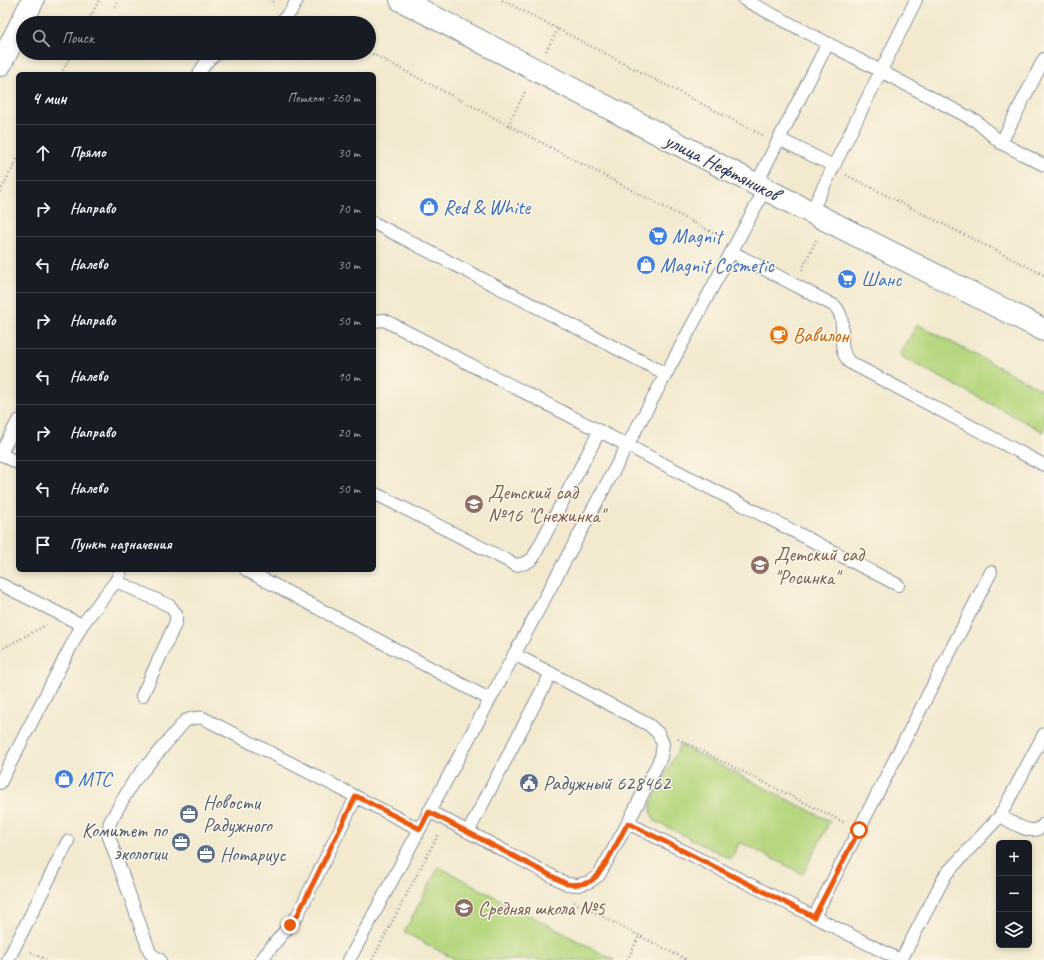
<!DOCTYPE html>
<html lang="ru">
<meta charset="utf-8">
<style>
body{margin:0;font-family:Caveat,sans-serif;background:#20242c;color:#f1f3f6}
.controls{position:absolute;right:12px;bottom:12px;display:grid;overflow:hidden;border-radius:6px;box-shadow:0 2px 6px #0003}
.controls button{width:36px;height:36px;display:grid;place-items:center;padding:0;border:0;border-bottom:1px solid #363941;background:#171b24;color:#f1f3f6;font:20px sans-serif}
.stop{position:absolute;width:12px;height:12px;margin:-9px;border:3px solid #ea580c;border-radius:50%;background:#fff}
.stop.end{background:#ea580c;border-color:#fff;box-shadow:0 1px 4px #0008}
.list{margin:0;padding:0;list-style:none}
h2{display:flex;justify-content:space-between;align-items:center;height:52px;margin:0;padding:0 16px;font-size:17px}
h2 small{font-size:13px;font-weight:400;color:#9ea1a6}
.list li{display:grid;grid-template-columns:26px 1fr auto;gap:12px;align-items:center;box-sizing:border-box;height:56px;padding:0 16px;border-top:1px solid #363941}
.list b{display:block;font-size:15px;white-space:nowrap}
.list em{font-size:13px;font-style:normal;color:#9ea1a6}
.icon{flex:none;width:22px;height:22px;fill:none;stroke:currentColor;stroke-width:2;stroke-linecap:round;stroke-linejoin:round}
.map{position:relative;flex:none;width:1044px;height:960px;overflow:hidden}
.search{position:absolute;background:#171b24;box-shadow:0 2px 6px #0003;left:16px;top:16px;width:360px;height:44px;display:flex;align-items:center;gap:10px;box-sizing:border-box;padding:0 14px;border-radius:22px;color:#9ea1a6;font-size:15px}
.panel{position:absolute;background:#171b24;box-shadow:0 2px 6px #0003;left:16px;top:72px;width:360px;height:500px;border-radius:6px}
.map>svg:first-child{display:block}
.green{fill:#b6d77f;stroke:#68836e}
.lines{fill:none;stroke-linecap:round;stroke-linejoin:round}
.service-casing{stroke:#868c96;stroke-width:14}
.minor-casing{stroke:#868c96;stroke-width:24}
.path{stroke:#868c96;stroke-width:2.5;stroke-dasharray:1 3;stroke-linecap:butt}
.service{stroke:#fff;stroke-width:12}
.minor{stroke:#fff;stroke-width:22}
.route{stroke:#ea580c;stroke-width:5}
.labels{text-anchor:middle;dominant-baseline:central;stroke-width:3;stroke-linejoin:round;paint-order:stroke}
.street-label{font-size:20px;fill:#1b2f5e;stroke:#fcf5e5}
.shop-label{font-size:20px;fill:#366cbe;stroke:#fcf5e5;text-anchor:start}
.food-label{font-size:20px;fill:#c56008;stroke:#fcf5e5;text-anchor:start}
.education-label{font-size:20px;fill:#785e54;stroke:#fcf5e5;text-anchor:start}
.service-label{font-size:20px;fill:#4e5e75;stroke:#fcf5e5;text-anchor:start}
</style>
<div class="map">
<svg width="1044" height="960" viewBox="0 0 1044 960">
<rect width="100%" height="100%" fill="#fcf5e5"/>
<filter id="ink" filterUnits="userSpaceOnUse"><feTurbulence type="fractalNoise" baseFrequency=".025" numOctaves="2"/><feDisplacementMap in="SourceGraphic" scale="8" xChannelSelector="R" yChannelSelector="G"/><feConvolveMatrix kernelMatrix="1 2 1 2 8 2 1 2 1" color-interpolation-filters="sRGB"/></filter>
<filter id="wash" filterUnits="userSpaceOnUse"><feTurbulence type="fractalNoise" baseFrequency=".012" numOctaves="4" result="noise"/><feDisplacementMap in="SourceGraphic" scale="16" xChannelSelector="R" yChannelSelector="G"/><feGaussianBlur stdDeviation="0.9" result="paint"/><feColorMatrix in="noise" values="0 0 0 0 0 0 0 0 0 0 0 0 0 0 0 0 0 1.4 0 .05"/><feComposite in="paint" operator="in"/></filter>
<g filter="url(#wash)">
<rect width="100%" height="100%" fill="#f2e9cf"/>
<path class="green" d="M917 324 1044 391V432L900 356Z
M680 745 830 821 803 874 740 842 731 859 655 821 651 813V804Z
M439 867 614 960H456L404 932Z"/>
</g>
<g filter="url(#ink)">
<g class="lines">
<g class="service-casing">
<path id="service" d="M745 0 976 121 1001 143 1044 165
M280 23 291 11 297 0
M828 43 779 139 834 166
M199 74C205 63 208 58 219 53
M1001 143 1044 59
M756 185 779 139
M811 212 916 0
M374 223 666 374
M732 252 835 306C850 322 834 344 849 362L1044 465
M374 321 384 320 898 585
M1 454 18 463
M0 455 18 421
M374 493 516 565C523 564 528 563 533 558L599 432
M246 570 489 699
M116 581 170 606 176 614V622L142 696
M0 584 82 625 116 581 121 570
M0 783 82 625
M429 811 567 884 578 885 589 882 599 875 628 823 661 757 663 744 658 733 649 725 514 654
M1000 816C1013 822 1033 839 1044 824
M628 823 900 960
M468 832 551 673
M814 917 991 572
M8 960 68 841
M160 960 151 954 149 950 108 834 110 822 133 782 185 721C191 718 196 717 203 718L419 829
M261 960 297 916 356 797
M349 960 666 374 765 189
M901 960 946 874 1000 816 1044 734"/>
</g>
<g class="minor-casing">
<path id="minor" d="M401 0 765 189 1044 330
M0 65 33 0"/>
</g>
<path class="path" d="M269 0 276 3
M502 0 762 135
M115 7 118 0
M305 19 313 23
M87 23 99 0
M546 51 558 29
M369 52 721 237
M61 74 72 53
M508 125 526 90
M846 175 1044 275
M0 192 18 157
M802 270 817 238
M0 650 46 625
M678 739 845 823
M574 902 687 960
M31 952 46 960
M372 960 439 833
M627 960 640 935"/>
<use href="#service" class="service"/>
<use href="#minor" class="minor"/>
</g>
</g>
<g class="lines" filter="url(#ink)">
<path class="route" d="M290 925 297 916 356 796 420 829 429 812 567 884C574 885 582 885 589 882 602 877 620 836 628 823L814 917 859 830"/>
</g>
<defs>
<g id="shop-disc" transform="scale(1)"><circle r="9.5" fill="#3f7fe0" stroke="#fcf5e5"/><path d="M-5-2.5h2.3a2.7 3.5 0 0 1 5.4 0H5L5.5 6h-11ZM-1.5-2.5h3a1.5 2.3 0 0 0-3 0Z" fill="#fff"/></g>
<g id="supermarket-disc" transform="scale(1)"><circle r="9.5" fill="#3f7fe0" stroke="#fcf5e5"/><path d="M-6-5.5h2.5l.6 2H6L4.5 2H-2.5L-4.4-4H-6ZM-1.5 3.2a1.3 1.3 0 1 0 .1 0ZM3 3.2a1.3 1.3 0 1 0 .1 0Z" fill="#fff"/></g>
<g id="cafe-disc" transform="scale(1)"><circle r="9.5" fill="#e8710a" stroke="#fcf5e5"/><path d="M-5.5-4.5H6V0H3Q3 3.5 0 3.5H-2.5Q-5.5 3.5-5.5 0ZM3-3.2v2h1.7v-2ZM-6 4.5H4V6H-6Z" fill="#fff"/></g>
<g id="school-disc" transform="scale(1)"><circle r="9.5" fill="#8d6e63" stroke="#fcf5e5"/><path d="M0-5L7-2L0 1L-7-2ZM-4 1L0 2.5L4 1V4Q0 6-4 4Z" fill="#fff"/></g>
<g id="civic-disc" transform="scale(1)"><circle r="9.5" fill="#5c6f8a" stroke="#fcf5e5"/><path d="M-.6-6.5H3V-4.5H.6V-3L4-1V1h2V6H-6V1h2V-1L-.6-3ZM-1.2 2.5V6h2.4V2.5Z" fill="#fff"/></g>
<g id="office-disc" transform="scale(1)"><circle r="9.5" fill="#5c6f8a" stroke="#fcf5e5"/><path d="M-6-3h4V-5.5h4V-3h4V5H-6ZM-1-4.5V-3h2v-1.5ZM-6 0V1H6V0Z" fill="#fff"/></g>
</defs>
<g fill-rule="evenodd">
<use href="#shop-disc" x="429" y="207"/>
<use href="#supermarket-disc" x="658" y="236"/>
<use href="#shop-disc" x="646" y="265"/>
<use href="#supermarket-disc" x="847" y="279"/>
<use href="#cafe-disc" x="779" y="335"/>
<use href="#school-disc" x="474" y="504"/>
<use href="#school-disc" x="760" y="565"/>
<use href="#shop-disc" x="64" y="779"/>
<use href="#civic-disc" x="529" y="783"/>
<use href="#office-disc" x="189" y="814"/>
<use href="#office-disc" x="181" y="842"/>
<use href="#office-disc" x="206" y="854"/>
<use href="#school-disc" x="464" y="908"/>
</g>
<g class="labels">
<g class="street-label">
<text transform="translate(722 167) rotate(27)">улица Нефтяников</text>
</g>
<g class="shop-label">
<text x="443" y="207">Red &amp; White</text>
<text x="672" y="236">Magnit</text>
<text x="660" y="265">Magnit Cosmetic</text>
<text x="861" y="279">Шанс</text>
<text x="78" y="779">МТС</text>
</g>
<g class="food-label">
<text x="793" y="335">Вавилон</text>
</g>
<g class="education-label">
<text x="488" y="492">Детский сад<tspan x="488" dy="23">№16 "Снежинка"</tspan></text>
<text x="774" y="554">Детский сад<tspan x="774" dy="23">"Росинка"</tspan></text>
<text x="478" y="908">Средняя школа №5</text>
</g>
<g class="service-label">
<text x="543" y="783">Радужный 628462</text>
<text x="203" y="802">Новости<tspan x="203" dy="23">Радужного</tspan></text>
<text x="167" y="830" text-anchor="end">Комитет по<tspan x="167" dy="23">экологии</tspan></text>
<text x="220" y="854">Нотариус</text>
</g>
</g>
</svg>
<div class="controls">
<button>+</button>
<button>−</button>
<button><svg class="icon" aria-label="layers" viewBox="0 0 24 24"><path d="M12 4l9 5-9 5-9-5zM3 14l9 5 9-5"/></svg></button>
</div>
<div class="stop" style="left:859px;top:830px"></div>
<div class="stop end" style="left:290px;top:925px"></div>
<div class="search"><svg class="icon" aria-label="search" viewBox="0 0 24 24"><circle cx="10" cy="10" r="6"/><path d="M15 15l6 6"/></svg>Поиск</div>
<section class="panel">
<h2>4 мин<small>Пешком · 260 m</small></h2>
<ul class="list">
<li><svg class="icon" aria-label="ahead" viewBox="0 0 24 24"><path d="M12 20V5M6 11l6-6 6 6"/></svg><div><b>Прямо</b></div><em>30 m</em></li>
<li><svg class="icon" aria-label="right" viewBox="0 0 24 24"><path d="M7 20v-9h11M14 6l5 5-5 5"/></svg><div><b>Направо</b></div><em>70 m</em></li>
<li><svg class="icon" aria-label="left" viewBox="0 0 24 24"><path d="M17 20v-9H6M10 6l-5 5 5 5"/></svg><div><b>Налево</b></div><em>30 m</em></li>
<li><svg class="icon" aria-label="right" viewBox="0 0 24 24"><path d="M7 20v-9h11M14 6l5 5-5 5"/></svg><div><b>Направо</b></div><em>50 m</em></li>
<li><svg class="icon" aria-label="left" viewBox="0 0 24 24"><path d="M17 20v-9H6M10 6l-5 5 5 5"/></svg><div><b>Налево</b></div><em>10 m</em></li>
<li><svg class="icon" aria-label="right" viewBox="0 0 24 24"><path d="M7 20v-9h11M14 6l5 5-5 5"/></svg><div><b>Направо</b></div><em>20 m</em></li>
<li><svg class="icon" aria-label="left" viewBox="0 0 24 24"><path d="M17 20v-9H6M10 6l-5 5 5 5"/></svg><div><b>Налево</b></div><em>50 m</em></li>
<li><svg class="icon" aria-label="arrive" viewBox="0 0 24 24"><path d="M6 21V4h12l-3 4 3 4H6"/></svg><div><b>Пункт назначения</b></div></li>
</ul>
</section>
</div>
